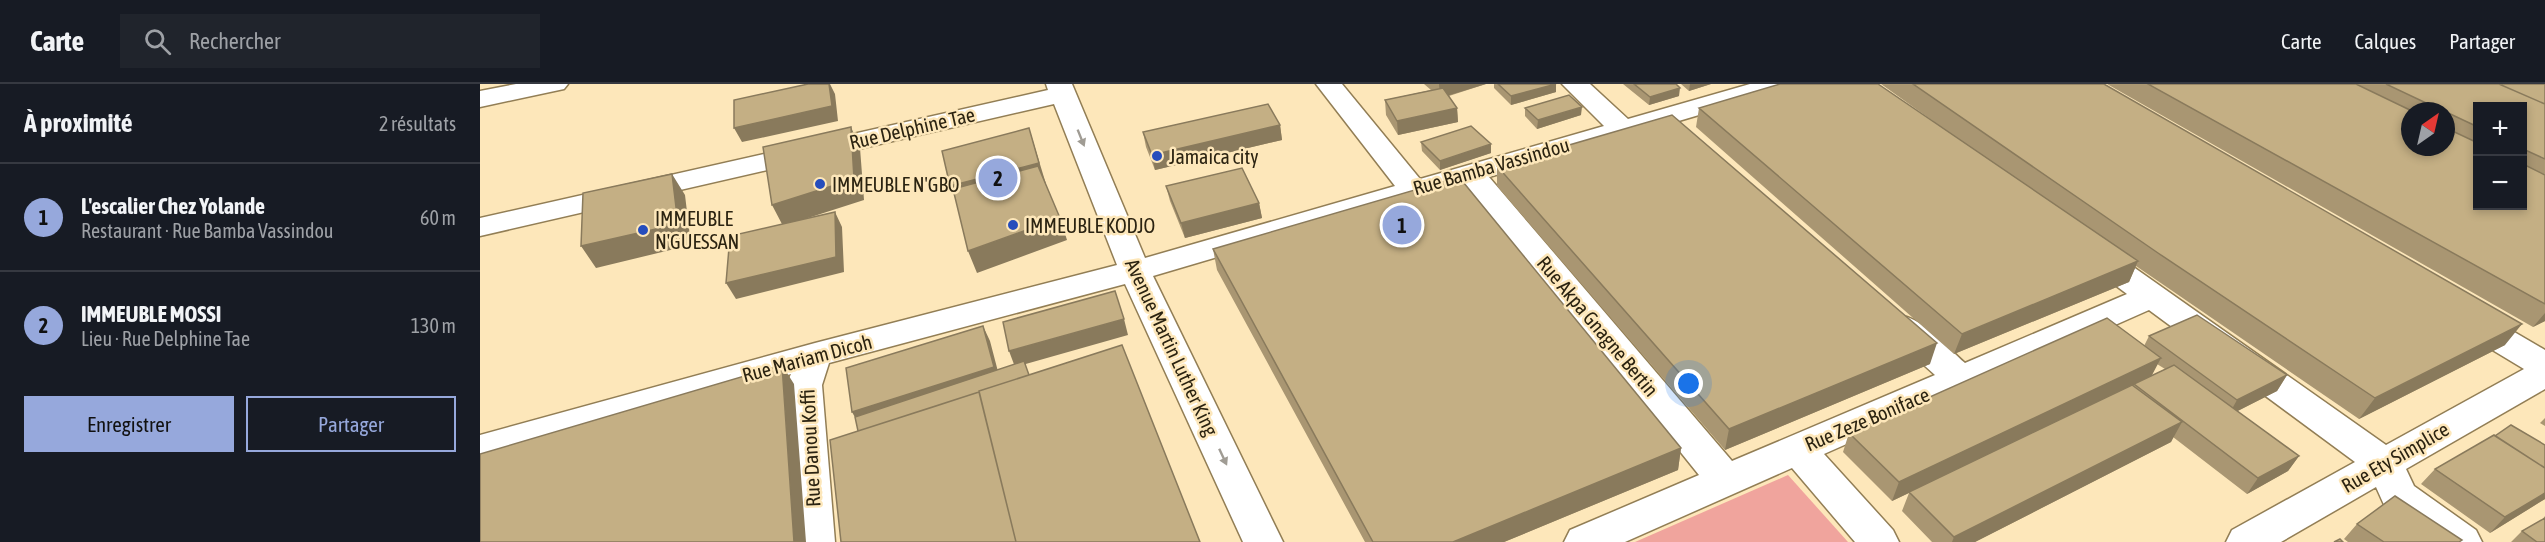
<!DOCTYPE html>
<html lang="fr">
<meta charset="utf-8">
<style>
body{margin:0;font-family:"Asap Condensed",sans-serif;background:#20242c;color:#f1f3f6}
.controls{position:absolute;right:18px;top:18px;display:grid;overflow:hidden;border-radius:0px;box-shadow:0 3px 9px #0003}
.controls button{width:54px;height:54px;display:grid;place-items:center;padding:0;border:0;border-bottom:2px solid #363941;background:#171b24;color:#f1f3f6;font:30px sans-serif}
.compass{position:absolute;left:1921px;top:18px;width:54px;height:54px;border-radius:50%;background:#171b24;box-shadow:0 3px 9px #0003;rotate:34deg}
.you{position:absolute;left:1209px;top:300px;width:21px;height:21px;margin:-15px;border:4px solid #fff;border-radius:50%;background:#1a73e8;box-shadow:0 0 0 9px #1a73e833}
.badge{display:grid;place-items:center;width:39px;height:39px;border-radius:50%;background:#96a8dc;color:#111;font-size:20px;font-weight:700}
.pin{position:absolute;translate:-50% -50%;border:3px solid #fff;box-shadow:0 2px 6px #0006}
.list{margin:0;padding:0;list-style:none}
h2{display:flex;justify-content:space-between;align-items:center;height:78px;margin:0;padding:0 24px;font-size:26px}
h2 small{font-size:20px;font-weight:400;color:#9ea1a6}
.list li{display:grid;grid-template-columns:39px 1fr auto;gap:18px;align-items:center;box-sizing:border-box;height:108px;padding:0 24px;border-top:2px solid #363941}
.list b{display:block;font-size:22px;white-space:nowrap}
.list p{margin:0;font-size:20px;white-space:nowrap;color:#9ea1a6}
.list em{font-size:20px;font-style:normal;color:#9ea1a6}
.actions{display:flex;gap:12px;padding:18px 24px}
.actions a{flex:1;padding:14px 0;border:2px solid #96a8dc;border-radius:0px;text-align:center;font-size:21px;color:#96a8dc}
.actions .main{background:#96a8dc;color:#111}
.icon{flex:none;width:33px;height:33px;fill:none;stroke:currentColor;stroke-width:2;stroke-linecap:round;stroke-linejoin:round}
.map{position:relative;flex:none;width:2065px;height:458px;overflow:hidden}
header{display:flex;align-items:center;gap:36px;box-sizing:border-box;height:84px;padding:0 30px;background:#171b24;border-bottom:2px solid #363941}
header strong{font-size:28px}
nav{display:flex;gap:33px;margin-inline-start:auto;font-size:21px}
.search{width:420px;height:54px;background:#20242c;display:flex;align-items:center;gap:15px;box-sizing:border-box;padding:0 21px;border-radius:0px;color:#9ea1a6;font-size:22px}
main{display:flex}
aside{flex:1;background:#171b24}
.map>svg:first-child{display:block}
.green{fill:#f0a49d}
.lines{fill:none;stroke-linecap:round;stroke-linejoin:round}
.minor-casing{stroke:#927e55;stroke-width:3}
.minor{fill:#fff;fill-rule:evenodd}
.wall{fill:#a99672;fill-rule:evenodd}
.shaded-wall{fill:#897a5c}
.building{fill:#c4af84;stroke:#897a5c;stroke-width:1.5}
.oneway{fill:#a09c94}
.poi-dot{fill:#264dbc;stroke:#fde7ba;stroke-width:2}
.labels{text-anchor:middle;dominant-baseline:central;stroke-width:5;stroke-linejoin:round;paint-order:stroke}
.street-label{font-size:20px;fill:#2b2311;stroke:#fde7ba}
.poi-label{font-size:20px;fill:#2b2311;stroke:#fde7ba;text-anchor:start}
</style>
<header>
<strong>Carte</strong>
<div class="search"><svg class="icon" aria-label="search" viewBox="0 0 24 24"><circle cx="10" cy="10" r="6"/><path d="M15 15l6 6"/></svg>Rechercher</div>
<nav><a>Carte</a><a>Calques</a><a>Partager</a></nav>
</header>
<main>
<aside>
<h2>À proximité<small>2 résultats</small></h2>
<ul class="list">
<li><span class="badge">1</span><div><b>L'escalier Chez Yolande</b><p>Restaurant · Rue Bamba Vassindou</p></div><em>60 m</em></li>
<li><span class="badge">2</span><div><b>IMMEUBLE MOSSI</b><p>Lieu · Rue Delphine Tae</p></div><em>130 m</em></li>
</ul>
<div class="actions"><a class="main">Enregistrer</a><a>Partager</a></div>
</aside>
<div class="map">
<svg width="2065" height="458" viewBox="0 0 2065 458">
<rect width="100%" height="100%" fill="#fde7ba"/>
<path class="green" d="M1308 391 1368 458H1155Z"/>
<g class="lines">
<g class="minor-casing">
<path id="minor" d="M36 0H88L84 5 0 23V7Z
M566 0H592L665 174 915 102 836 0H862L940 95 1124 42 1082 0H1110L1148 35 1270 0H1311L1307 5 1009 93 1252 377 1455 291 1407 248 1402 240 1407 232C1436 224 1464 261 1485 279L1647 210 1603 177 1598 170 1603 163 1614 160 1625 163 1906 361 2044 285 1976 244 1971 236 1976 228 1988 225 2000 228 2065 266V305L1926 385 1934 402 1996 446 2002 458H1952L1905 423 1896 403 1801 458H1746L1752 446 1875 378 1669 226 1344 370 1413 446 1419 458H1375L1312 384 1145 458H1084L1090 446 1219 391 985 100 673 192 803 458H763L645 200 349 279 342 301 355 458H315L306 301 311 290 0 379V351L335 259 637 181 574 20 0 152V134L568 6Z"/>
</g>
<use href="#minor" class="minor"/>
</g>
<path class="wall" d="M944 0H1006L969 12 977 24 978 38 918 51 906 31 905 16 951 6Z
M1014 0H1076V8L1031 21 1014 4Z
M1143 0H1196L1199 12 1169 21Z
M1201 0H1231L1209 7Z
M1401 0H1624L2025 261 1879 335 1656 182 1649 198 1474 270 1216 43 1219 24 1453 37Z
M1627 0H2065V237L2053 243ZM1998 22H2043V122H1998ZM1930 27H1966V63Z
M1045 24 1101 31 1057 45 1045 32Z
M800 41 802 56 675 86 666 63 663 48Z
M941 58 1011 69 960 86 942 67Z
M1017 82 1450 280 1245 366 1017 102Z
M686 102 779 119 782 134 705 154 690 117Z
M733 165 1201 364 1198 386 1024 458H885L737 186Z
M1669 252 1807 291 1797 307 1757 327 1819 372 1808 387 1767 410 1693 353 1691 358 1495 458H1452L1422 427 1429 409 1412 417 1363 368 1369 349 1664 262ZM1677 280 1685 285 1671 292Z
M2065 334V342L2060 339Z
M2065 361V415L2010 449 1941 400 1955 385Z
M2065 432V458H2031L2042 447 2062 436Z
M1877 440 1980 458H1868L1864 455Z"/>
<path class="shaded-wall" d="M349 0H350L355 10 358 37 262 58 254 44Z
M959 0H1006L960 14Z
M1076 0V8L1031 21V12Z
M1210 0H1231L1209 7Z
M1200 4 1199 12 1169 21 1170 13Z
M1102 23 1101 31 1057 45 1058 36Z
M977 24 978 38 918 51 917 37Z
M800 41 802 56 675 86 672 71Z
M371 43 380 64 384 116 303 142 292 121Z
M549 44 566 100 479 123 470 102Z
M1011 60V69L960 86V77Z
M192 90 205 111 211 161 116 184 101 162Z
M779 119 782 134 705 154 701 139Z
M355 128 362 143 364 188 256 215 246 199Z
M580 134 587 156 497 189 488 167Z
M1658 177 1649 198 1474 270 1482 250Z
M2065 229V237L2053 243Z
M644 235 648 251 535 283 529 267Z
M2042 240 2025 261 1879 335 1895 314Z
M503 242 510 257 521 299 381 344 372 328Z
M1457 259 1450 280 1245 366 1249 345Z
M1681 274 1671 293 1412 417 1419 398Z
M302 281 314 300 326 458H314Z
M1807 291 1797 307 1748 332 1757 316Z
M1702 338 1691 358 1495 458H1472L1474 453Z
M1201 364 1198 386 1024 458H973Z
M1819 372 1808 387 1767 410 1778 394Z
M2065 409V415L2010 449 2025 433Z"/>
<path class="building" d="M328 0H349L352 22 254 44V16Z
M1018 0H1076L1031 12Z
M1154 0H1196L1200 4 1170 13Z
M1300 0H1398L1658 177 1482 250 1219 24Z
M1433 0H1624L2042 240 1895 314 1678 169Z
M1668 0H1876L1932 27H1930V63H1966V44L1998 59V122H2043V80L2065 91V220Z
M1906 0H2019L2065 20V75L2043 65V22H1998V43L1966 28V27H1963Z
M2019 0H2065V20Z
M963 4 977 24 917 37 905 16Z
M1089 11 1102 23 1058 36 1045 24Z
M788 20 800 41 672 71 663 48Z
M1192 31 1457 259 1249 345 1017 82Z
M991 42 1011 60 960 77 941 58Z
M371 43 374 95 292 121 283 63Z
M549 44 559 79 470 102 462 67Z
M558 82 580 134 488 167 473 105Z
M762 84 779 119 701 139 686 102Z
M192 90 198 140 101 162 103 109Z
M979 93 1201 364 973 458H893L733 165Z
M355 128 356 173 246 199 250 152Z
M635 207 644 235 529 267 523 238Z
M1717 231 1807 291 1757 316 1669 252Z
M1627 234 1681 274 1419 398 1369 349Z
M503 242 514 283 372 328 366 284Z
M642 261 720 458H536L499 307Z
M544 277 549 291 499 307V308L456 322 378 347 375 333Z
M302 281 314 458H0V370Z
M1694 281 1819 372 1778 394 1654 300Z
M1652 301 1702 338 1474 453 1429 408Z
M499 308 536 458H361L350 356Z
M2031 341 2065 361V384L2015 352Z
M2014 351 2065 384V409L2025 433 1955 385Z
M1915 412 1982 456 1979 458H1904L1877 440Z
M2065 434V458H2057L2042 447Z
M1860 455 1863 458H1854Z"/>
<defs><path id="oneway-solid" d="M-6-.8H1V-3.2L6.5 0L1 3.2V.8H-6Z" transform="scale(1.5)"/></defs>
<g class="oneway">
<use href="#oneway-solid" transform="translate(601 54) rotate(68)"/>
<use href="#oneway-solid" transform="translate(743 373) rotate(65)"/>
</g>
<g class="poi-dot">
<circle cx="677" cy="72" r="6"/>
<circle cx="340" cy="100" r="6"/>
<circle cx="533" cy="141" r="6"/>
<circle cx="163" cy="146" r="6"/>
</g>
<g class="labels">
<g class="street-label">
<text transform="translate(432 44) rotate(-13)">Rue Delphine Tae</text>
<text transform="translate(1011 82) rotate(-16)">Rue Bamba Vassindou</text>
<text transform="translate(1118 242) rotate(50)">Rue Akpa Gnagne Bertin</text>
<text transform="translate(692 263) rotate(65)">Avenue Martin Luther King</text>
<text transform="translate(327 274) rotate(-15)">Rue Mariam Dicoh</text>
<text transform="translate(1387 335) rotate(-23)">Rue Zeze Boniface</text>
<text transform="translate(330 364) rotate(-93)">Rue Danou Koffi</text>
<text transform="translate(1915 373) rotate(-30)">Rue Ety Simplice</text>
</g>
<g class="poi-label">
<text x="689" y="72">Jamaica city</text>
<text x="352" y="100">IMMEUBLE N'GBO</text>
<text x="175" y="134">IMMEUBLE<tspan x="175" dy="23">N'GUESSAN</tspan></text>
<text x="545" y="141">IMMEUBLE KODJO</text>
</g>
</g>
</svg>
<div class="controls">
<button>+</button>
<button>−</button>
</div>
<svg class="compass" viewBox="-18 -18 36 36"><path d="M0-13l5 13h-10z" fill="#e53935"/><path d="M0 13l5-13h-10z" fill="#9ea1a6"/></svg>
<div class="you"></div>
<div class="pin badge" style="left:922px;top:141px">1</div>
<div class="pin badge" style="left:518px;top:94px">2</div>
</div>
</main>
